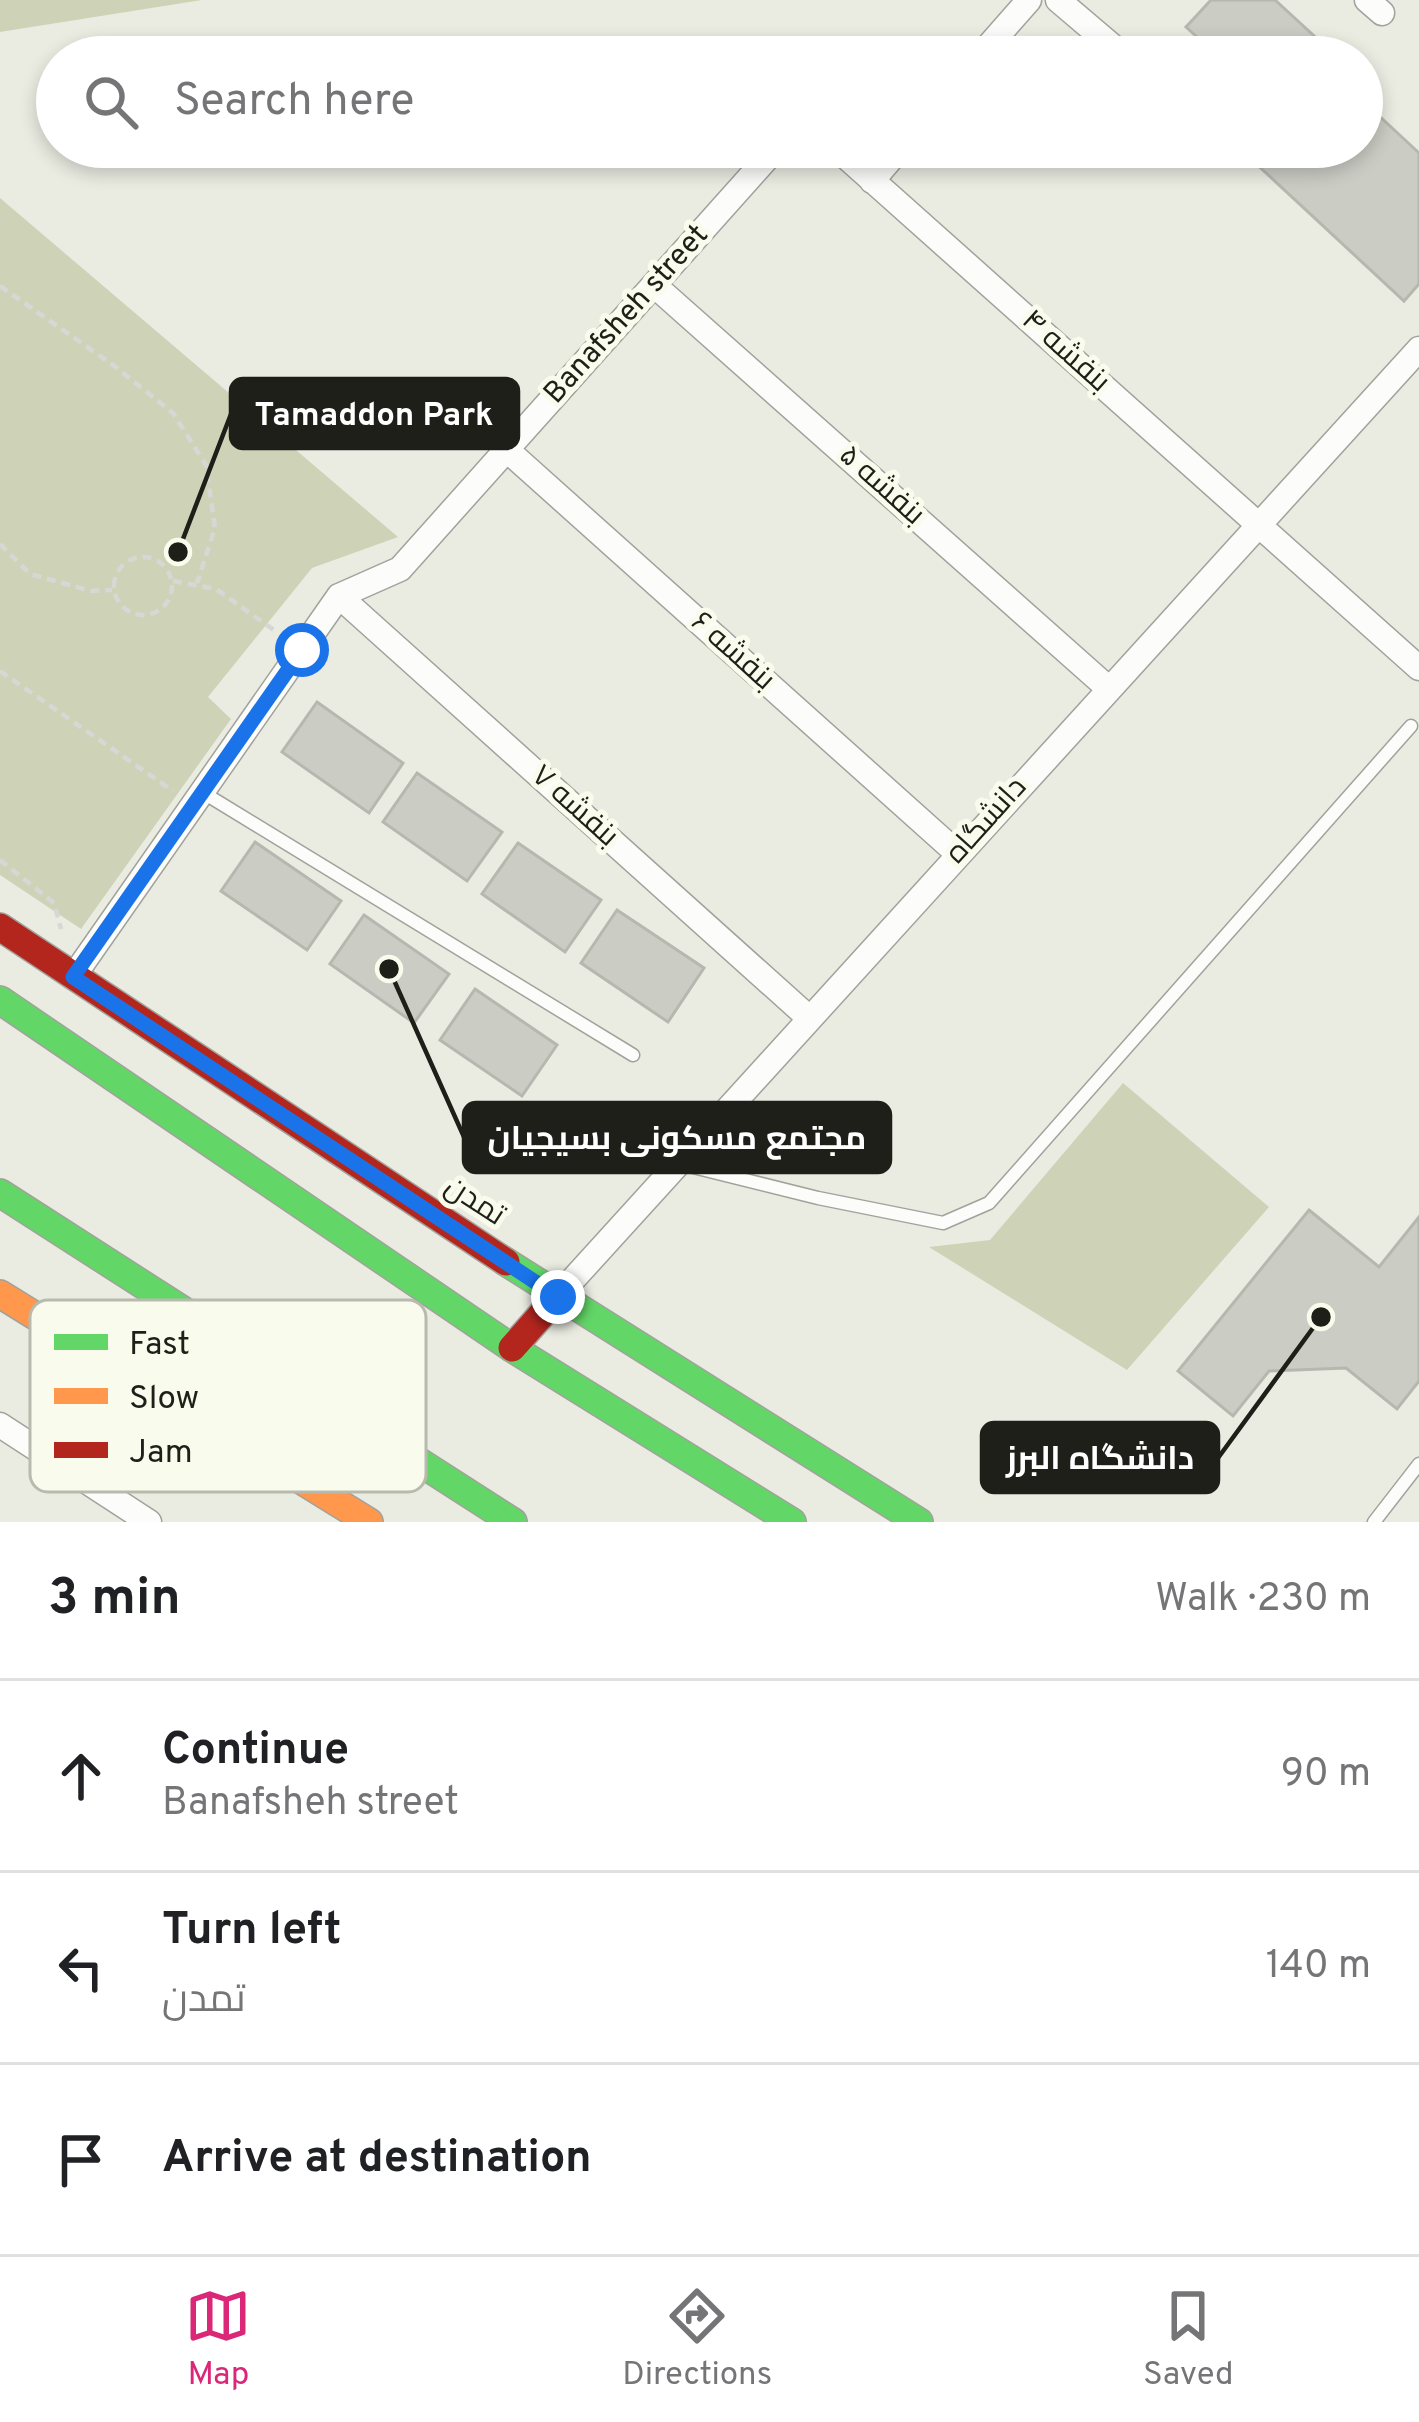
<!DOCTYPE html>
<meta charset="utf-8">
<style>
body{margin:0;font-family:Overpass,Cairo,sans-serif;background:#f2f2f2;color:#202124}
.stop{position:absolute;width:36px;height:36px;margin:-27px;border:9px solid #1a73e8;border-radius:50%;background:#fff}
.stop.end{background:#1a73e8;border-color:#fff;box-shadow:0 3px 12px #0008}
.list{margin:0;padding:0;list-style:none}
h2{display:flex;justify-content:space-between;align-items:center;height:156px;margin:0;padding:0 48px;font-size:51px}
h2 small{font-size:39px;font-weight:400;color:#757577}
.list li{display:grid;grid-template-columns:78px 1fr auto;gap:36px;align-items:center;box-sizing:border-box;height:192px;padding:0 48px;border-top:3px solid #e0e0e0}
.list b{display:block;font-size:45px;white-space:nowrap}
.list p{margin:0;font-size:39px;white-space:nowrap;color:#757577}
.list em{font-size:39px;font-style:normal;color:#757577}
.icon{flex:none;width:66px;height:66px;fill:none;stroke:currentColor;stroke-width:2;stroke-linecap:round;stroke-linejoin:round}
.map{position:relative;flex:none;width:1419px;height:1522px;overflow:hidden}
.search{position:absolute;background:#fff;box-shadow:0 6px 18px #0003;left:36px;right:36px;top:36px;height:132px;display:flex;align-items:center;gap:30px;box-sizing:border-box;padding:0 42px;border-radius:66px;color:#757577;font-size:45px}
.sheet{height:732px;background:#fff}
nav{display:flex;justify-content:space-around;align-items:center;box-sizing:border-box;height:168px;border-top:3px solid #e0e0e0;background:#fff;font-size:33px;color:#757577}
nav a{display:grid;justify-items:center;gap:6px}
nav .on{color:#db2777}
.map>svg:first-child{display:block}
.green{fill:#ced3b7}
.building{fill:#cbcdc5;stroke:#b6b8b0;stroke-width:3}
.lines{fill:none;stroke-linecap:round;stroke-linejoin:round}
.lane-casing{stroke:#a1a29c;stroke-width:15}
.street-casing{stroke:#a1a29c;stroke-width:27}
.fast-casing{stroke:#a1a29c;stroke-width:30}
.slow-casing{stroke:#a1a29c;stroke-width:30}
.jam-casing{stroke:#a1a29c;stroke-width:30}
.path{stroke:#d7d8d5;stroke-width:4.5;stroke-dasharray:9 6;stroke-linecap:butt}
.lane{stroke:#fcfcfb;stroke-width:12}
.street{stroke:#fcfcfb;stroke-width:24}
.fast{stroke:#63d668;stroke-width:27}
.slow{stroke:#ff974d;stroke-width:27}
.jam{stroke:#b3261e;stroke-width:27}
.route{stroke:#1a73e8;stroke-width:15}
.labels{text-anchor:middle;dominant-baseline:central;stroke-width:10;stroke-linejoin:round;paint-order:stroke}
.street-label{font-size:30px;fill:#1e1f19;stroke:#f9fcec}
.key{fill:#f9fcec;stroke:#b7baad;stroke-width:3}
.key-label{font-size:33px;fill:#1e1f19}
.leader{fill:none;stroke:#1e1f19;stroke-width:4.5}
.callout-dot{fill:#1e1f19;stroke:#f9fcec;stroke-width:4.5}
.callout{fill:#1e1f19;stroke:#1e1f19;stroke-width:4.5}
.callout-label{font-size:33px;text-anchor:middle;font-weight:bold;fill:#fff}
</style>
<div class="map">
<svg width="1419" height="1522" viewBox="0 0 1419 1522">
<rect width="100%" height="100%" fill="#eaece2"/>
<path class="green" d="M0 0H202L0 32Z
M0 198 398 537 312 568 208 697 231 719 81 929 0 875Z
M1123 1083 1269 1207 1127 1370 929 1247 990 1240Z"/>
<path class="building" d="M1211 0H1275L1337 57H1219L1186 27Z
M1362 100 1419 153V284L1404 301 1251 159 1262 147H1362Z
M317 702 403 763 369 813 282 752Z
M417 773 502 832 467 881 383 822Z
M255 842 341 901 307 950 221 891Z
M518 843 601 900 565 952 482 894Z
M617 910 704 968 668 1022 581 963Z
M364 915 449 974 414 1023 330 964Z
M475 989 557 1045 522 1096 440 1040Z
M1309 1210 1379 1267 1419 1217V1381L1397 1409 1346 1368 1269 1371 1233 1416 1178 1371Z"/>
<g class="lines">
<g class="lane-casing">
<path id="lane" d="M202 792 633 1055
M677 1163 818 1198 943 1223 989 1203 1411 726
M1374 1522 1419 1464"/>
</g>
<g class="street-casing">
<path id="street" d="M1058 0 1125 57
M1367 0 1382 13
M979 57 1029 0
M835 147 1419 668
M1232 147 1235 149
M872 181 901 147
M654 285 1108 688
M507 450 957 853
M339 596 808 1017
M73 977 339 596 400 569 777 147
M558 1296 1419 349
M0 1425 149 1522"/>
</g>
<g class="fast-casing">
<path id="fast" d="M0 1000 512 1348 792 1522
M0 1193 513 1522
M506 1262 919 1522"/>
</g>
<g class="slow-casing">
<path id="slow" d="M0 1294 369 1522"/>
</g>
<g class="jam-casing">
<path id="jam" d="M0 927 506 1262
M512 1348 558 1296"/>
</g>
<path class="path" d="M0 286 113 365 173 413 206 465 215 528 197 583
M0 544 30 574 91 591 112 590
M114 586a29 29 0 1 1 58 0a29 29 0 1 1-58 0Z
M173 581 216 589 278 633
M0 671 173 791
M0 860 54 903 61 929"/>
<use href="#lane" class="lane"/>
<use href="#street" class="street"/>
<use href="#fast" class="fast"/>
<use href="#slow" class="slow"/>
<use href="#jam" class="jam"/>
</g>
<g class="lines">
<path class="route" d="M302 650 73 977 558 1297"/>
</g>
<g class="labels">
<g class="street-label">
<text transform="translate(627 315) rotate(-48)">Banafsheh street</text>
<text transform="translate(1065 352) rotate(42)">بنفشه ۴</text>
<text transform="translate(881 486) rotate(42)">بنفشه ۵</text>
<text transform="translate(732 652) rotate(42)">بنفشه ۶</text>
<text transform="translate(574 807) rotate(42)">بنفشه ۷</text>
<text transform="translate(987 821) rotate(-48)">دانشگاه</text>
<text transform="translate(474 1202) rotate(33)">تمدن</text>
</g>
</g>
<rect x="30" y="1300" width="396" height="192" rx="18" class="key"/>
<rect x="54" y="1334" width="54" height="16" fill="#63d668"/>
<rect x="54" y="1388" width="54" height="16" fill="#ff974d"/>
<rect x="54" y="1442" width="54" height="16" fill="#b3261e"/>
<g class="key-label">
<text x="129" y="1354">Fast</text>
<text x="129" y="1408">Slow</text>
<text x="129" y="1462">Jam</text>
</g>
<path class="leader" d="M178 552L231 414M389 969L464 1137M1321 1317L1218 1458"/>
<g class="callout-dot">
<circle cx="178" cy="552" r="12"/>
<circle cx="389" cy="969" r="12"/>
<circle cx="1321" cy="1317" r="12"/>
</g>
<g class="callout">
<rect x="231" y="379" width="287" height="69" rx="12"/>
<rect x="464" y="1103" width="426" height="69" rx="12"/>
<rect x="982" y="1423" width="236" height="69" rx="12"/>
</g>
<g class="callout-label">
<text x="374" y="425">Tamaddon Park</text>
<text x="677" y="1149">مجتمع مسکونی بسیجیان</text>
<text x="1100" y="1469">دانشگاه البرز</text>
</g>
</svg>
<div class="stop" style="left:302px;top:650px"></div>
<div class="stop end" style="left:558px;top:1297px"></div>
<div class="search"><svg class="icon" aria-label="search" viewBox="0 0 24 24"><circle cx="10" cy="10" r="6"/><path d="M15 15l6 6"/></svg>Search here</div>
</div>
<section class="sheet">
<h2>3 min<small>Walk · 230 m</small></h2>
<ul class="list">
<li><svg class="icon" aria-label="ahead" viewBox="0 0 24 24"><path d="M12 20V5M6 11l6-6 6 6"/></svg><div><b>Continue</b><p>Banafsheh street</p></div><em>90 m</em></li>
<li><svg class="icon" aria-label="left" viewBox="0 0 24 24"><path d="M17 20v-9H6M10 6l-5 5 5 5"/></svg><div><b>Turn left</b><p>تمدن</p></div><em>140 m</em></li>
<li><svg class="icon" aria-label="arrive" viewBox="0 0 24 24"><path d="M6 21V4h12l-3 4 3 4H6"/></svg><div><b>Arrive at destination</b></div></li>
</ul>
</section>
<nav>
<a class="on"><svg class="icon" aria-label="map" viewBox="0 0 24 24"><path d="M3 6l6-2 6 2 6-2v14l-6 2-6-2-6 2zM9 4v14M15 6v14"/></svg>Map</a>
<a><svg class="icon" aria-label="directions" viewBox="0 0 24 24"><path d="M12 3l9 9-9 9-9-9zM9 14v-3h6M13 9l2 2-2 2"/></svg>Directions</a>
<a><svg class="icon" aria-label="saved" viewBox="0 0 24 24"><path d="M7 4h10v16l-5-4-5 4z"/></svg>Saved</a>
</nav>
